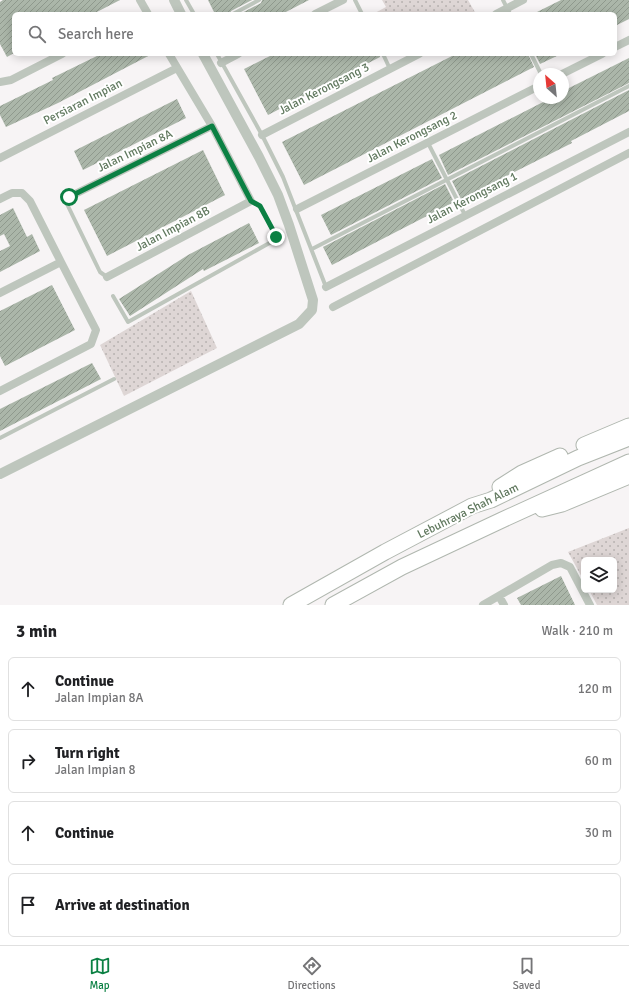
<!DOCTYPE html>
<meta charset="utf-8">
<style>
body{margin:0;font-family:Signika,sans-serif;background:#f2f2f2;color:#202124}
.controls{position:absolute;right:12px;bottom:12px;display:grid;overflow:hidden;border-radius:6px;box-shadow:0 2px 10px #0003}
.controls button{width:36px;height:36px;display:grid;place-items:center;padding:0;border:0;border-bottom:1px solid #e0e0e0;background:#fff;color:#202124;font:20px sans-serif}
.compass{position:absolute;left:533px;top:68px;width:36px;height:36px;border-radius:50%;background:#fff;box-shadow:0 2px 10px #0003;rotate:333deg}
.stop{position:absolute;width:12px;height:12px;margin:-9px;border:3px solid #0b8043;border-radius:50%;background:#fff}
.stop.end{background:#0b8043;border-color:#fff;box-shadow:0 1px 4px #0008}
.list{margin:0;padding:0;list-style:none}
h2{display:flex;justify-content:space-between;align-items:center;height:52px;margin:0;padding:0 16px;font-size:17px}
h2 small{font-size:13px;font-weight:400;color:#757577}
.list li{display:grid;grid-template-columns:26px 1fr auto;gap:12px;align-items:center;box-sizing:border-box;height:64px;margin:0 8px 8px;padding:0 8px;border:1px solid #e0e0e0;border-radius:6px}
.list b{display:block;font-size:15px;white-space:nowrap}
.list p{margin:0;font-size:13px;white-space:nowrap;color:#757577}
.list em{font-size:13px;font-style:normal;color:#757577}
.icon{flex:none;width:22px;height:22px;fill:none;stroke:currentColor;stroke-width:2;stroke-linecap:round;stroke-linejoin:round}
.map{position:relative;flex:none;width:629px;height:605px;overflow:hidden}
.search{position:absolute;background:#fff;box-shadow:0 2px 10px #0003;left:12px;right:12px;top:12px;height:44px;display:flex;align-items:center;gap:10px;box-sizing:border-box;padding:0 14px;border-radius:6px;color:#757577;font-size:15px}
.sheet{height:340px;background:#fff}
nav{display:flex;justify-content:space-around;align-items:center;box-sizing:border-box;height:56px;border-top:1px solid #e0e0e0;background:#fff;font-size:11px;color:#757577}
nav a{display:grid;justify-items:center;gap:2px}
nav .on{color:#0b8043}
.map>svg:first-child{display:block}
.park{fill:url(#park-dots)}
.building{fill:url(#building-hatch)}
.lines{fill:none;stroke-linecap:round;stroke-linejoin:round}
.motorway-casing{stroke:#b0b7af;stroke-width:17}
.service{stroke:#bec6bd;stroke-width:4}
.minor{stroke:#bec6bd;stroke-width:8}
.tertiary{stroke:#bec6bd;stroke-width:10}
.motorway{stroke:#fff;stroke-width:15}
.route{stroke:#0b8043;stroke-width:5}
.labels{text-anchor:middle;dominant-baseline:central;stroke-width:4;stroke-linejoin:round;paint-order:stroke}
.street-label{font-size:12px;fill:#60785e;stroke:#fff}
</style>
<div class="map">
<svg width="629" height="605" viewBox="0 0 629 605">
<defs>
<pattern id="park-dots" width="8" height="8" patternUnits="userSpaceOnUse"><rect width="8" height="8" fill="#ded6d5"/><path d="M2 2h.1M6 6h.1" fill="none" stroke="#b7b2b0" stroke-width="1.8" stroke-linecap="round"/></pattern>
<pattern id="building-hatch" width="6" height="6" patternUnits="userSpaceOnUse"><rect width="6" height="6" fill="#abb6a9"/><path d="M-1 1l2-2M0 6l6-6M5 7l2-2" fill="none" stroke="#8f998d"/></pattern>
</defs>
<rect width="100%" height="100%" fill="#f7f4f5"/>
<path class="park" d="M382 0H468L476 14H373L386 7Z
M191 291 217 348 124 396 100 345Z
M629 528V605H597L589 590H614V560H584V581L568 552Z"/>
<path class="building" d="M3 0H120L93 14H14V53L7 57 0 44V2Z
M208 0H252L231 11 230 14H215Z
M262 0H309L282 14H240L261 3Z
M561 0H629V19L615 26V14H533Z
M101 54H152L58 103 6 127 0 115V106L53 80 52 78Z
M274 54H380V57L268 115 244 69Z
M456 54H528L534 67 304 185 282 142Z
M535 54H561L540 64Z
M629 58V83L448 175 439 155 551 98H563V91Z
M629 90V111L571 141 572 143 461 199 452 181Z
M177 99 186 118 83 170 74 151Z
M203 150 225 195 107 256 84 210Z
M432 159 442 178 331 235 321 215Z
M445 184 454 202 332 265 323 247Z
M13 208 27 237 32 234 40 251 0 272V251L10 246 4 234 0 236V215Z
M249 223 259 243 204 271 203 269 130 316 119 299 188 255Z
M52 285 75 330 5 366 0 356V311Z
M92 363 101 379 0 431V409Z
M561 576 575 605H521L517 598Z"/>
<g class="lines">
<g class="motorway-casing">
<path id="motorway" d="M584 445 629 426
M500 487 522 473 560 456
M542 509 562 504 629 476
M291 605 385 552 472 506 491 500 578 458 629 438
M333 605 402 567 502 520 629 462"/>
</g>
<path class="service" d="M186 0 194 14
M355 0 362 14
M503 0 510 14
M233 14 259 0
M217 54 262 135 283 177 326 287
M383 54 390 69
M531 54 541 74
M428 143 465 215
M69 197 67 204 100 272 107 277
M312 249 629 86
M113 296 128 322 273 241 276 237 275 234 260 206 251 201
M0 438 114 379"/>
<path class="minor" d="M140 0 148 14
M315 14 343 0
M496 14 523 0
M615 47 629 40
M221 63 238 54
M562 74 602 54
M0 82 11 80 62 54
M262 135 419 54
M0 158 177 68
M69 197 212 126
M0 199 12 193H22L30 201 61 262 0 293
M297 209 539 86
M107 277 251 201 212 126 169 54
M326 287 629 132
M333 307 629 153
M0 391 91 344 96 330 61 262
M499 596 504 605
M483 605 552 565 561 563 570 567 590 605"/>
<path class="tertiary" d="M174 0 181 14
M0 474 299 324 312 310 313 300 289 225 278 195 259 157 203 54"/>
<use href="#motorway" class="motorway"/>
</g>
<g class="lines">
<path class="route" d="M69 197 212 126 251 201 260 206 275 234 276 237"/>
</g>
<g class="labels">
<g class="street-label">
<text transform="translate(324 89) rotate(-27)">Jalan Kerongsang 3</text>
<text transform="translate(83 102) rotate(-27)">Persiaran Impian</text>
<text transform="translate(412 137) rotate(-27)">Jalan Kerongsang 2</text>
<text transform="translate(135 151) rotate(-26)">Jalan Impian 8A</text>
<text transform="translate(472 198) rotate(-27)">Jalan Kerongsang 1</text>
<text transform="translate(173 229) rotate(-28)">Jalan Impian 8B</text>
<text transform="translate(468 511) rotate(-26)">Lebuhraya Shah Alam</text>
</g>
</g>
</svg>
<div class="controls">
<button><svg class="icon" aria-label="layers" viewBox="0 0 24 24"><path d="M12 4l9 5-9 5-9-5zM3 14l9 5 9-5"/></svg></button>
</div>
<svg class="compass" viewBox="-18 -18 36 36"><path d="M0-13l5 13h-10z" fill="#e53935"/><path d="M0 13l5-13h-10z" fill="#757577"/></svg>
<div class="stop" style="left:69px;top:197px"></div>
<div class="stop end" style="left:276px;top:237px"></div>
<div class="search"><svg class="icon" aria-label="search" viewBox="0 0 24 24"><circle cx="10" cy="10" r="6"/><path d="M15 15l6 6"/></svg>Search here</div>
</div>
<section class="sheet">
<h2>3 min<small>Walk · 210 m</small></h2>
<ul class="list">
<li><svg class="icon" aria-label="ahead" viewBox="0 0 24 24"><path d="M12 20V5M6 11l6-6 6 6"/></svg><div><b>Continue</b><p>Jalan Impian 8A</p></div><em>120 m</em></li>
<li><svg class="icon" aria-label="right" viewBox="0 0 24 24"><path d="M7 20v-9h11M14 6l5 5-5 5"/></svg><div><b>Turn right</b><p>Jalan Impian 8</p></div><em>60 m</em></li>
<li><svg class="icon" aria-label="ahead" viewBox="0 0 24 24"><path d="M12 20V5M6 11l6-6 6 6"/></svg><div><b>Continue</b></div><em>30 m</em></li>
<li><svg class="icon" aria-label="arrive" viewBox="0 0 24 24"><path d="M6 21V4h12l-3 4 3 4H6"/></svg><div><b>Arrive at destination</b></div></li>
</ul>
</section>
<nav>
<a class="on"><svg class="icon" aria-label="map" viewBox="0 0 24 24"><path d="M3 6l6-2 6 2 6-2v14l-6 2-6-2-6 2zM9 4v14M15 6v14"/></svg>Map</a>
<a><svg class="icon" aria-label="directions" viewBox="0 0 24 24"><path d="M12 3l9 9-9 9-9-9zM9 14v-3h6M13 9l2 2-2 2"/></svg>Directions</a>
<a><svg class="icon" aria-label="saved" viewBox="0 0 24 24"><path d="M7 4h10v16l-5-4-5 4z"/></svg>Saved</a>
</nav>
